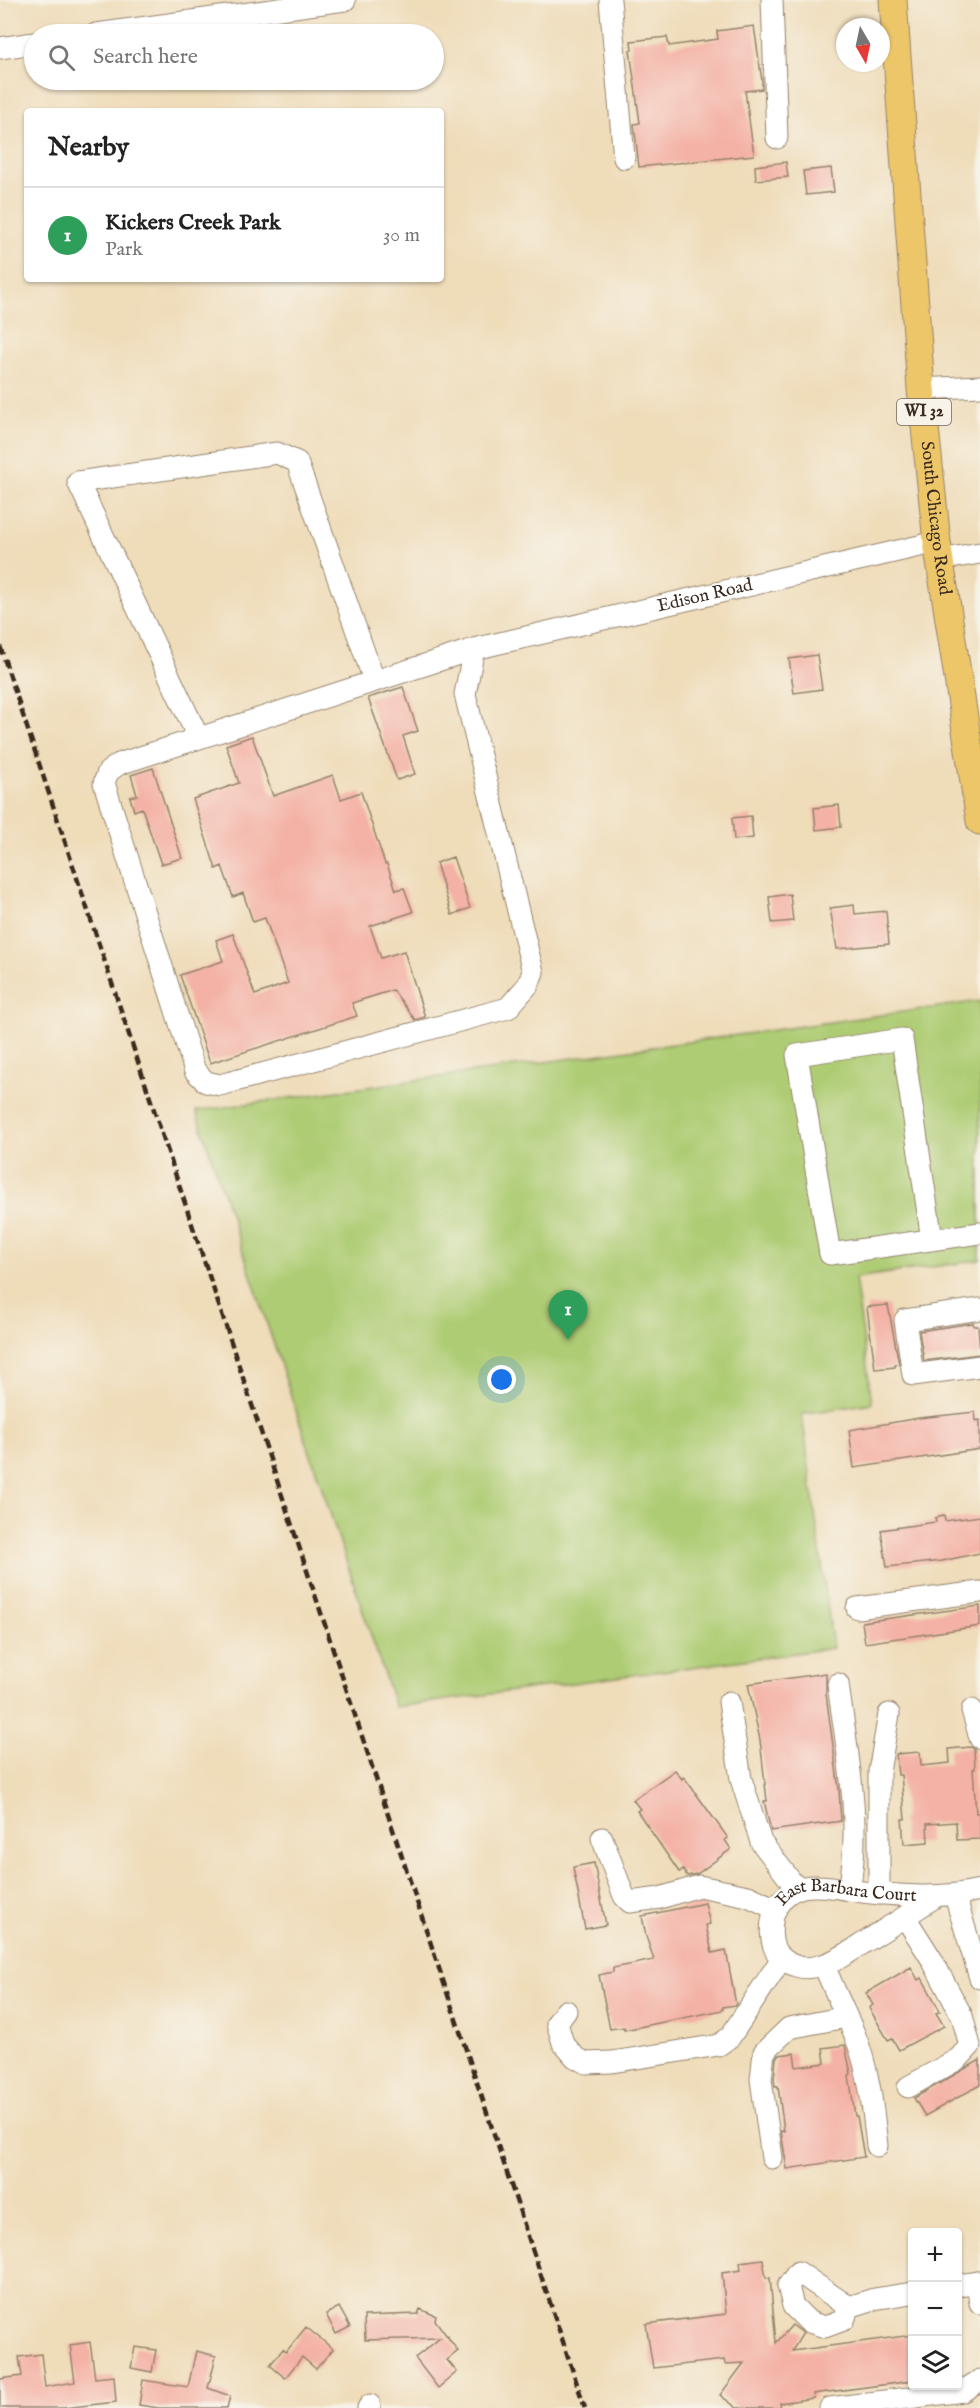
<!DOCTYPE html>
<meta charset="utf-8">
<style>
body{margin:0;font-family:"IM FELL English",serif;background:#f6f6f6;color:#222}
.controls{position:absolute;right:18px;bottom:18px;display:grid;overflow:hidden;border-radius:6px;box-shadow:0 2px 4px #0004}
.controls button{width:54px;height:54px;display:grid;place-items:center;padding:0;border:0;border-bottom:2px solid #e0e0e0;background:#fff;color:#222;font:30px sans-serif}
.compass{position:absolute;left:836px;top:18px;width:54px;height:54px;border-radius:50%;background:#fff;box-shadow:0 2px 4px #0004;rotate:171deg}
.you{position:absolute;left:502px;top:1380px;width:21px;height:21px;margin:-15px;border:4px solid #fff;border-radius:50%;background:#1a73e8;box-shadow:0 0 0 9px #1a73e833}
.badge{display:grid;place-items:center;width:39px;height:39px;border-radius:50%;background:#ea580c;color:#fff;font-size:20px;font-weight:700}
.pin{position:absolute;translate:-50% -50px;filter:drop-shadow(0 2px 3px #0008)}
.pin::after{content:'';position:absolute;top:32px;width:21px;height:18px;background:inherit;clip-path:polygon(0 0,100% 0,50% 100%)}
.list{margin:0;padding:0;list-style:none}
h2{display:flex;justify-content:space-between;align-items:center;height:78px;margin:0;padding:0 24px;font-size:26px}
h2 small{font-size:20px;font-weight:400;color:#767676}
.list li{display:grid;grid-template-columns:39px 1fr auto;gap:18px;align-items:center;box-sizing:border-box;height:96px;padding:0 24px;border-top:2px solid #e0e0e0}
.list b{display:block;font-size:22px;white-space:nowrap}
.list p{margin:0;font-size:20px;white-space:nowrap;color:#767676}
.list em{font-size:20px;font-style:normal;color:#767676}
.icon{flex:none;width:33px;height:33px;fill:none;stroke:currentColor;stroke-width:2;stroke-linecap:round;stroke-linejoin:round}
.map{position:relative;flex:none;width:980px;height:2408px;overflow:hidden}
.search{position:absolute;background:#fff;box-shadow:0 2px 4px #0004;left:24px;top:24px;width:420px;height:66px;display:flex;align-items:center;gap:15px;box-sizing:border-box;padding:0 21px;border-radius:33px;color:#767676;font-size:22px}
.panel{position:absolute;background:#fff;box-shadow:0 2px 4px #0004;left:24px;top:108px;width:420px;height:174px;border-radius:6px}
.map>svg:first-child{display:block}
.park{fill:#aecc73;stroke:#747b48;stroke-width:1.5}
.building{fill:#f4b1a5}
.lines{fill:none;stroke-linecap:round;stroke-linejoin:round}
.minor-casing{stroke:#95836c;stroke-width:23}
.major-casing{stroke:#95836c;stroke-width:29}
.minor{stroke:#fff;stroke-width:21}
.major{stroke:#ecc669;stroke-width:27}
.rail{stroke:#3b2a1e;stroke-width:4.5;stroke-dasharray:9 4.5;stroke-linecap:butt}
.labels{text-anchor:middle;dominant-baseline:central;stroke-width:4.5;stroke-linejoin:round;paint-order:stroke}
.shield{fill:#f7f3e8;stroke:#73665b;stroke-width:1.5}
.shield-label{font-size:16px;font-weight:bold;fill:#3b2a1e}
.street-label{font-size:18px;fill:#3b2a1e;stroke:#f7f3e8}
</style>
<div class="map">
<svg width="980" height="2408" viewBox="0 0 980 2408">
<rect width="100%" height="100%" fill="#f7f3e8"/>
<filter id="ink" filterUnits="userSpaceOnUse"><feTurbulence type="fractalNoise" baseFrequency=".0167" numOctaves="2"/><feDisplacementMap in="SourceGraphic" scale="12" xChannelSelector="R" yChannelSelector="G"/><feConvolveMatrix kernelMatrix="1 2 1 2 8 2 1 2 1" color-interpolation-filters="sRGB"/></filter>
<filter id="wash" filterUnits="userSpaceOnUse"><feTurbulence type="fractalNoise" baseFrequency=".008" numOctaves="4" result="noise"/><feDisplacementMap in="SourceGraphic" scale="24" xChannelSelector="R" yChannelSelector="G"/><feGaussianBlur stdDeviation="1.35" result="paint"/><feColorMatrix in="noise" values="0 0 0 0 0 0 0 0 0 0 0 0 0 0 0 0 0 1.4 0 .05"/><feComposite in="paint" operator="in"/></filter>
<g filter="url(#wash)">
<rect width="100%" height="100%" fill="#efdcb9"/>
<path class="park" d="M980 1001V1260L855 1278 872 1403 802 1414 833 1648 395 1707 196 1111Z"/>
<g id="blocks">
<path class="building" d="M754 26 762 81V89L745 91 754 155 639 167 634 124 640 123 630 50H632L631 41 667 37 669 46 718 39 717 31Z
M786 162 788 177 756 180 755 166Z
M831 168 834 192 806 195 803 171Z
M817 655 822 689 794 693 789 659Z
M403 687 418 731 403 736 415 774 397 780 368 698Z
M252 736 273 796 333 775 341 799 361 792 385 864H387L396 890 404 888 413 912 370 926 381 958 404 951 425 1017 415 1020 393 990 352 1003 357 1016 210 1063 180 975 223 961 216 940 233 934 255 995 288 983 265 918 253 922 243 893 233 897 222 866 216 869 193 799 239 783 226 745Z
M153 768 182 858 161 864 142 808 134 811 130 797 137 795 131 775Z
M839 805 841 827 816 830 814 808Z
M751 816 753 838 734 840 732 818Z
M453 857 470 908 452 915 436 863Z
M790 894 793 921 772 923 769 897Z
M854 905 855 914 886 911 889 944 837 949 830 908Z
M888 1305 899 1364 895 1365V1367L875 1369 867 1307Z
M973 1323 974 1326H978L980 1354 924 1361 919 1331Z
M975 1412 976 1421 980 1420V1449L854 1468 849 1430 919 1418Z
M944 1516 945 1521 980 1516V1553L942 1561 887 1567 881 1530 936 1522 935 1518Z
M980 1606V1626L865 1643 862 1622Z
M826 1673V1694L839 1790 841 1821 771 1831 764 1801H767L760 1740 748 1684Z
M971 1747 974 1749 975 1769H973L976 1813H980V1839L957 1840 956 1822 927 1824 928 1842 904 1844 902 1819H905L901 1775H898L896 1754 920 1752 921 1766 950 1763 949 1749Z
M675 1770 682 1779 684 1777 720 1827 728 1838 725 1840 731 1849 697 1874 687 1876 683 1870 679 1872 668 1856 637 1811 640 1809 633 1800Z
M594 1863 606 1925 585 1929 573 1867Z
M705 1903 710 1924 706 1925 712 1953 726 1950 736 2005 723 2007V2010L624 2030V2027L610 2029 599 1975 613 1972V1968L654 1960 646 1936 642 1916Z
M911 1967 918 1980 922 1978 940 2011 936 2013 944 2026 899 2050 892 2038 888 2040 869 2008 873 2005 866 1993Z
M845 2045 851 2074 849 2075 855 2116H857L864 2157 787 2169 781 2131H784L778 2086H775L774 2079 776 2058 779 2055 794 2053 796 2067 825 2063 823 2048Z
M980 2060V2085L925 2116 914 2098Z
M763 2259 766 2278H770L776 2343 792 2325 803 2333 792 2351 912 2335V2381L813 2394 814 2398 780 2403 781 2408H737L720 2395 744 2363 725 2364 724 2360 653 2368 646 2324 726 2314 722 2273 741 2270 740 2262Z
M339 2307 350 2327 336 2334 326 2314Z
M420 2309 436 2316 435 2320 458 2351 447 2360 457 2372 438 2388 415 2358 440 2338 365 2340 364 2316 418 2314Z
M306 2327 333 2349 316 2369 302 2357 285 2378 270 2365 283 2349 286 2352Z
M90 2342 95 2378 114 2376 116 2402 63 2408H0V2379L22 2376 19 2357 41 2354 45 2387 75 2382 70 2345Z
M135 2347 156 2350 152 2372 131 2368Z
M196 2351 216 2356 208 2388 230 2396 227 2408H159L139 2405 143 2380 188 2387Z"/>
</g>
</g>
<g filter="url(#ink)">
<use href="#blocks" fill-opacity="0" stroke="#95836c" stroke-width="1.5"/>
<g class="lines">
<g class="minor-casing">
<g id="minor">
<path d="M610 0 624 158"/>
<path d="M772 0 777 138"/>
<path d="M96 34 345 0"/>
<path d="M0 48 34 43"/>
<path d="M921 389 980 386"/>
<path d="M939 560 980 553"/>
<path id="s1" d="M474 649 465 694 533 972 528 985 508 1008 220 1085 206 1082 195 1071 104 783 108 772 119 764 474 649 937 542"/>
<path d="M198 737 78 482 277 453 297 462 374 680"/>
<path d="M932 1240 902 1039 797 1055 830 1254 980 1233"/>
<path d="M980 1309 905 1320 913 1375 980 1366"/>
<path d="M857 1608 980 1592"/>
<path d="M838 1684C847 1752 862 1822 849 1890"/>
<path d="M729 1702 741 1779 761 1842 797 1889"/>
<path d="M972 1710 980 1738"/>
<path d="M602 1838 624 1896 630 1902 660 1898 699 1886 748 1896 776 1909"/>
<path d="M879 1894V1772L889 1714"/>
<path d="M955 1896 980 1978"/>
<path id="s2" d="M935 1897C914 1911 892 1925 870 1939 855 1948 840 1960 822 1965 805 1971 789 1967 777 1953 770 1943 770 1925 774 1913 779 1901 789 1890 803 1887 822 1884 844 1889 862 1892 902 1896 941 1899 980 1890"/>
<path d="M905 1917 931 1958 962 2016 970 2046 958 2059 908 2087"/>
<path d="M824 1965C833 1988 844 2010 854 2033 869 2068 873 2108 877 2146"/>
<path d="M566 2011 557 2023 563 2043 575 2057 586 2063 612 2062 719 2045 730 2037 782 1958"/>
<path d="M772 2158 761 2079 764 2052 789 2028 846 2017"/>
<path d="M798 2272 849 2307 844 2320 825 2327 809 2322 793 2306 788 2286Z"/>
<path d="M977 2282 980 2303"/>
<path d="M958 2285 980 2282"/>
<path d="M849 2307 874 2299 912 2293"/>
<path d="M368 2408 370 2405"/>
<path d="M830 2408 963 2391 980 2380"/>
</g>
</g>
<g class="major-casing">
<g id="major">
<path id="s3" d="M893 0 921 389 937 542 980 821"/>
</g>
</g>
<use href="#minor" class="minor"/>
<use href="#major" class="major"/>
<path class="rail" d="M0 646 585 2408"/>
</g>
</g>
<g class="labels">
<rect class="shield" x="897" y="399" width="54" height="26" rx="4.5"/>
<g class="shield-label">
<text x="924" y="412">WI 32</text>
</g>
<g class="street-label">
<text stroke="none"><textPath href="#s3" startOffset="520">South Chicago Road</textPath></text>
<text stroke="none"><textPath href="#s1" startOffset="1642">Edison Road</textPath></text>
<text stroke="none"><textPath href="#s2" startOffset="306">East Barbara Court</textPath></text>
</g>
</g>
</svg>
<div class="controls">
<button>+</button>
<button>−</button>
<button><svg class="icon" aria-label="layers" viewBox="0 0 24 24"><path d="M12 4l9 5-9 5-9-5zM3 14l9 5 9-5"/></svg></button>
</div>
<svg class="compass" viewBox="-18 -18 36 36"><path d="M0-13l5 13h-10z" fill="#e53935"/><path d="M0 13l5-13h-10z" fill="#767676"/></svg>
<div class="you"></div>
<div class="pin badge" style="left:568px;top:1340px;background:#2e9e5b">1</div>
<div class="search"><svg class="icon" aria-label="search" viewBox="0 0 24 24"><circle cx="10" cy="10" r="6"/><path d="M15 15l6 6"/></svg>Search here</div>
<section class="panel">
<h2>Nearby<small></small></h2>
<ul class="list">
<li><span class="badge" style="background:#2e9e5b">1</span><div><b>Kickers Creek Park</b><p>Park</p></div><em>30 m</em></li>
</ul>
</section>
</div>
